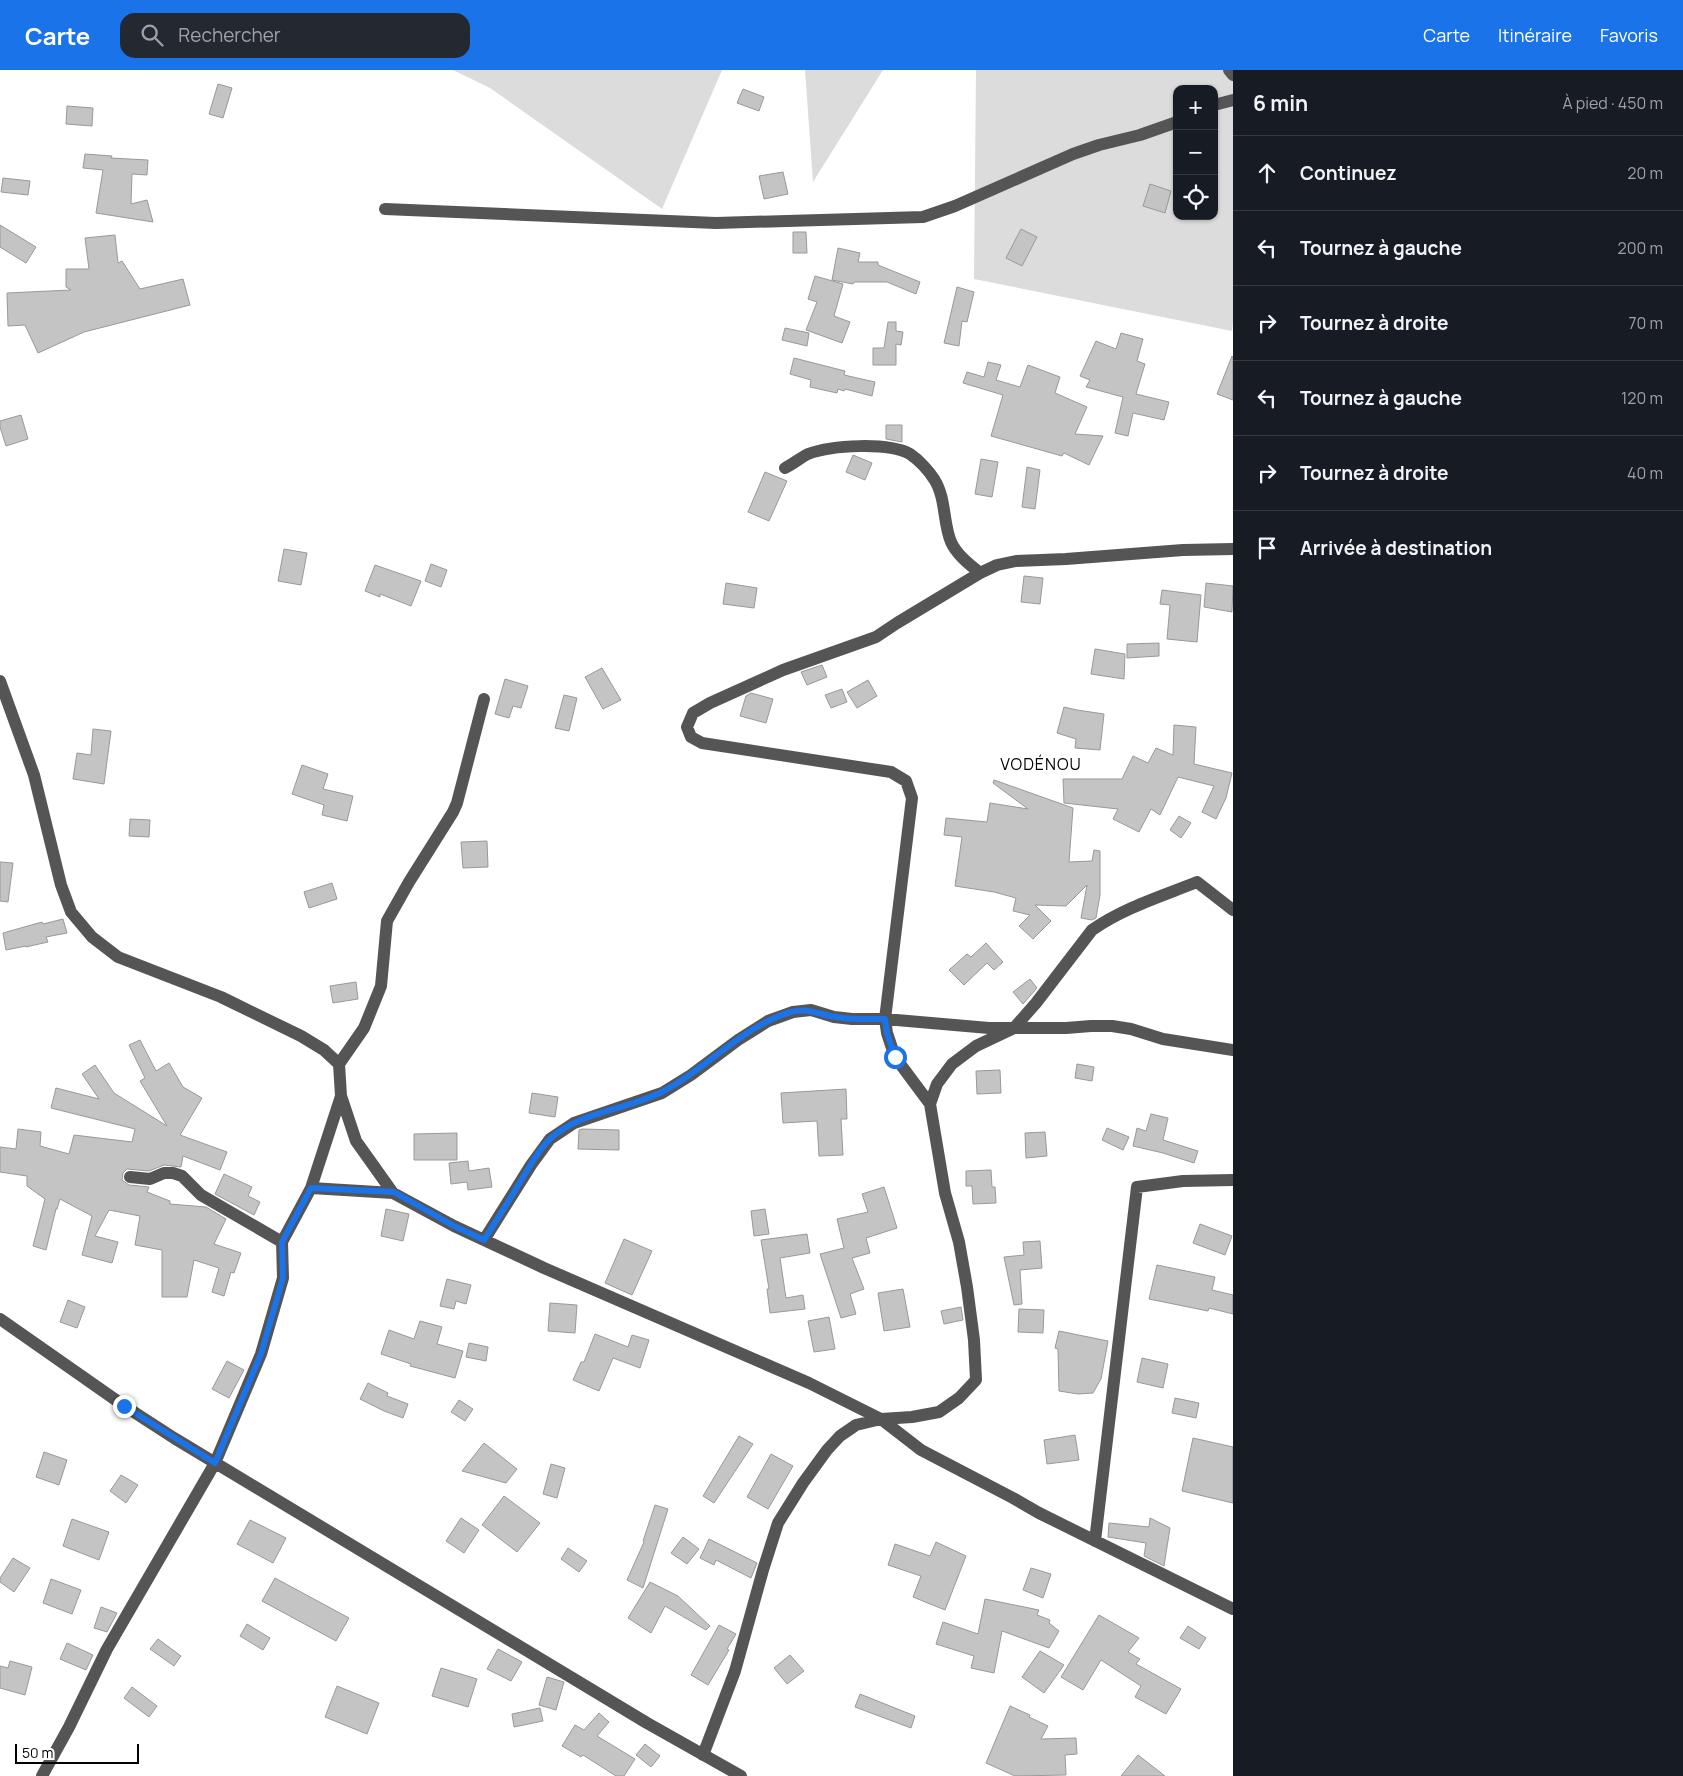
<!DOCTYPE html>
<html lang="fr">
<meta charset="utf-8">
<style>
body{margin:0;font-family:Manrope,sans-serif;background:#242831;color:#f1f3f6}
.controls{position:absolute;right:15px;top:15px;display:grid;overflow:hidden;border-radius:10px;box-shadow:0 1px 4px #0004}
.controls button{width:45px;height:45px;display:grid;place-items:center;padding:0;border:0;border-bottom:1px solid #363941;background:#171b24;color:#f1f3f6;font:25px sans-serif}
.scale{position:absolute;left:15px;bottom:12px;width:124px;box-sizing:border-box;padding-left:5px;border:2px solid #000;border-top:0;font-size:14px;line-height:18px;white-space:nowrap;color:#000;-webkit-text-stroke:4px #fff;paint-order:stroke}
.stop{position:absolute;width:15px;height:15px;margin:-11px;border:4px solid #1a73e8;border-radius:50%;background:#fff}
.stop.end{background:#1a73e8;border-color:#fff;box-shadow:0 1px 5px #0008}
.list{margin:0;padding:0;list-style:none}
h2{display:flex;justify-content:space-between;align-items:center;height:65px;margin:0;padding:0 20px;font-size:21px}
h2 small{font-size:16px;font-weight:400;color:#9ea1a6}
.list li{display:grid;grid-template-columns:32px 1fr auto;gap:15px;align-items:center;box-sizing:border-box;height:75px;padding:0 20px;border-top:1px solid #363941}
.list b{display:block;font-size:19px;white-space:nowrap}
.list em{font-size:16px;font-style:normal;color:#9ea1a6}
.icon{flex:none;width:28px;height:28px;fill:none;stroke:currentColor;stroke-width:2;stroke-linecap:round;stroke-linejoin:round}
.map{position:relative;flex:none;width:1233px;height:1706px;overflow:hidden}
header{display:flex;align-items:center;gap:30px;box-sizing:border-box;height:70px;padding:0 25px;background:#1a73e8;color:#fff}
header strong{font-size:24px}
nav{display:flex;gap:28px;margin-inline-start:auto;font-size:18px}
.search{width:350px;height:45px;background:#242831;display:flex;align-items:center;gap:12px;box-sizing:border-box;padding:0 18px;border-radius:15px;color:#9ea1a6;font-size:19px}
main{display:flex}
aside{flex:1;background:#171b24}
.map>svg:first-child{display:block}
.green{fill:#dcdcdc;fill-rule:evenodd}
.building{fill:#c4c4c4;stroke:#999}
.lines{fill:none;stroke-linecap:round;stroke-linejoin:round}
.minor{stroke:#555;stroke-width:12}
.route{stroke:#1a73e8;stroke-width:6}
.labels{text-anchor:middle;dominant-baseline:central;stroke-width:4;stroke-linejoin:round;paint-order:stroke}
.quarter-label{font-size:16px;letter-spacing:1px;fill:#000;stroke:#fff}
</style>
<header>
<strong>Carte</strong>
<div class="search"><svg class="icon" aria-label="search" viewBox="0 0 24 24"><circle cx="10" cy="10" r="6"/><path d="M15 15l6 6"/></svg>Rechercher</div>
<nav><a>Carte</a><a>Itinéraire</a><a>Favoris</a></nav>
</header>
<main>
<div class="map">
<svg width="1233" height="1706" viewBox="0 0 1233 1706">
<rect width="100%" height="100%" fill="#fff"/>
<path class="green" d="M453 0H722L662 139 490 18Z
M805 0H883L813 112Z
M976 0H1233V252L1232 261 974 209ZM1177 19H1214V146H1177Z"/>
<path class="building" d="M218 14 232 18 223 48 209 44Z
M743 19 764 27 759 41 737 33Z
M67 36 93 38 92 56 66 54Z
M85 84 112 86 111 88 148 90 147 105 132 104 131 134 147 130 153 152 96 143 103 100 83 98Z
M783 102 788 124 764 129 759 106Z
M3 108 30 111 28 125 1 122Z
M1150 114 1171 121 1165 143 1143 136Z
M0 155 36 177 26 193 0 177Z
M1021 159 1037 167 1022 196 1006 188Z
M793 162H806L807 183H793Z
M115 165 118 193 122 191 140 219 183 209 190 235 84 262 38 283 25 255 8 256 7 223 71 220 66 217V199H89L85 168Z
M838 178 860 183 858 192H878V195L920 212 916 224 887 212H854L853 214 832 210Z
M815 206 843 214 834 246 850 252 842 273 806 260 817 232 808 229Z
M957 217 974 222 967 252 962 251 959 276 944 273Z
M888 252H896V261L903 262 901 275 896 274V295H873V278H884Z
M785 258 809 263 807 276 782 270Z
M1121 263 1143 269 1137 291 1145 294 1136 324 1169 332 1164 350 1133 343 1128 366 1115 363 1123 327 1086 317 1090 310 1080 306 1096 271 1116 279Z
M1232 286 1233 287V330L1217 324Z
M794 288 845 301 844 305 875 312 872 326 845 319 844 321 838 319 837 323 810 317 811 310 790 304Z
M988 292 1001 295 996 310 1020 317 1028 295 1060 307 1055 323 1087 337 1075 364 1103 366 1089 395 1064 383 1062 386 991 366 1003 325 963 313 967 302 984 307Z
M21 345 28 369 6 376 0 357V351Z
M886 355H902V372L886 369Z
M853 385 872 393 865 410 846 402Z
M981 389 998 392 992 427 975 424Z
M1027 397 1040 400 1035 439 1022 437Z
M765 402 787 411 769 451 748 442Z
M284 479 307 483 301 515 278 511Z
M431 494 447 500 441 517 425 511Z
M375 495 421 511 411 536 380 524V527L365 521Z
M1024 506 1043 508 1040 534 1021 532Z
M726 513 757 518 754 538 723 534Z
M1206 513 1233 516 1232 542 1204 537Z
M1162 520 1201 525 1197 572 1167 569 1170 535 1160 534Z
M1159 573V586L1127 588V574Z
M1095 579 1125 584 1124 609 1091 604Z
M822 595 827 607 807 615 801 602Z
M602 598 621 630 603 639 585 607Z
M505 609 528 616 521 638 513 636 509 648 495 644Z
M868 610 877 626 857 638 847 622Z
M842 619 847 632 831 638 825 625Z
M751 623 773 629 766 653 740 646 746 626Z
M564 625 577 628 569 661 555 658Z
M1064 637 1077 640 1104 644 1100 680 1075 678 1076 669 1057 663Z
M1174 655 1196 657 1194 694 1232 703 1226 728 1216 749 1202 742 1214 716 1178 707 1160 745 1151 739 1139 762 1113 749 1118 739 1064 733 1063 709H1122L1133 686 1148 693 1156 678 1173 685Z
M93 659 111 661 104 714 73 709 77 683 91 685Z
M302 695 328 704 323 719 353 726 347 751 322 745 324 735 292 724Z
M994 710 1073 738 1069 792 1092 791 1094 780 1100 781V825L1096 848 1092 850 1081 848 1087 815 1066 836 1035 835 1051 851 1033 869 1019 856 1030 845 1013 841 1016 828 994 822 955 816 962 767 944 765 946 748 987 752 990 733 1028 739 993 713Z
M1179 746 1191 753 1181 768 1170 760Z
M130 749 150 750 149 767 129 766Z
M487 771 488 797 463 798 461 772Z
M0 792 13 793 8 832 0 831Z
M332 813 337 829 309 838 304 822Z
M63 849 67 863 46 867 48 872 26 877V876L6 880 3 863 42 852 43 854Z
M986 873 1003 892 994 900 987 893 964 915 949 900 967 884 971 887Z
M1030 909 1037 918 1023 934 1013 922Z
M356 912 358 929 333 933 330 916Z
M140 970 156 1001 169 993 183 1017 202 1028 180 1065 227 1082 220 1100 183 1086 181 1097 164 1095 149 1101 127 1099 123 1103 122 1110 129 1115 149 1117 147 1122 170 1131V1134L206 1137 226 1149 214 1174 241 1183 234 1203 231 1202 224 1226 212 1222 219 1198 194 1190 187 1227H162V1180L135 1175 140 1146 109 1140 95 1166 118 1172 112 1193 82 1185 92 1146 60 1129 57 1139H56L46 1180 33 1176 45 1129 27 1116V1106L0 1102V1077L16 1079 18 1059 41 1062 40 1076 69 1084 74 1065 132 1072 135 1059 51 1038 56 1018 99 1029 82 1004 95 995 114 1023 167 1056 140 1011 145 1008 129 975Z
M1077 994 1094 997 1092 1011 1075 1008Z
M1000 1000 1001 1023 977 1024 976 1001Z
M846 1019 847 1049H841L843 1085 819 1086 817 1051 783 1053 781 1023Z
M532 1023 558 1027 555 1047 529 1043Z
M1151 1044 1168 1048 1163 1070 1198 1081 1194 1093 1163 1083 1133 1076 1137 1058 1146 1061Z
M1107 1058 1129 1067 1123 1080 1102 1070Z
M582 1059 619 1060V1080L578 1079 579 1060Z
M1045 1062 1047 1086 1026 1088 1025 1063Z
M457 1063V1090H414V1064Z
M468 1091 469 1101 489 1098 492 1117 468 1120 467 1112 451 1114 449 1093Z
M991 1100 992 1117H995L996 1133 973 1134 972 1116H966V1101Z
M224 1104 252 1117 248 1126 260 1132 254 1145 215 1124Z
M884 1117 897 1158 866 1168 870 1183 852 1188 864 1219 850 1224 856 1244 841 1248 820 1184 844 1178 837 1149 868 1142 862 1124Z
M386 1139 409 1144 403 1171 381 1166Z
M765 1139 769 1164 754 1166 751 1141Z
M1200 1154 1232 1166 1225 1185 1193 1173Z
M807 1164 810 1183 780 1188 786 1228 803 1225 805 1239 770 1243 767 1219H769L761 1170Z
M624 1169 652 1181 632 1225 605 1213Z
M1040 1171 1042 1198 1020 1200 1022 1234 1014 1235 1004 1187 1024 1185 1023 1172Z
M1157 1195 1215 1207 1212 1220 1233 1225V1244L1209 1238 1208 1241 1149 1229Z
M447 1209 471 1215 466 1234 456 1231 454 1239 440 1236Z
M903 1219 910 1257 884 1261 878 1223Z
M68 1230 85 1237 77 1258 60 1252Z
M550 1233 577 1235 575 1263 548 1261Z
M961 1237 963 1250 944 1254 941 1241Z
M1019 1239 1044 1240 1043 1263 1018 1262Z
M829 1247 835 1279 814 1282 808 1251Z
M420 1251 442 1257 437 1274 463 1281 455 1308 410 1296 411 1294 381 1284 389 1260 414 1269Z
M1059 1261 1108 1271 1101 1309 1093 1323 1078 1324 1059 1321 1058 1279 1055 1278Z
M595 1264 628 1277 632 1265 649 1270 640 1298 613 1288 599 1321 573 1310 581 1292H584Z
M469 1273 488 1277 486 1291 466 1287Z
M1142 1288 1168 1294 1163 1318 1137 1312Z
M227 1291 244 1300 229 1328 212 1319Z
M368 1313 388 1323 387 1326 408 1334 403 1348 384 1341 360 1329Z
M1175 1328 1199 1333 1196 1348 1172 1343Z
M459 1330 473 1339 465 1351 451 1342Z
M1075 1365 1079 1390 1047 1394 1044 1370Z
M739 1366 753 1374 714 1433 703 1426Z
M1193 1368 1233 1377V1433L1182 1421Z
M484 1373 517 1399 506 1413 462 1401Z
M44 1382 67 1390 59 1415 36 1407Z
M771 1384 793 1396 768 1439 747 1427Z
M551 1394 565 1398 557 1428 543 1424Z
M121 1405 138 1415 126 1433 110 1421Z
M504 1426 540 1453 517 1482 482 1455Z
M655 1435 668 1439 643 1518 627 1510 644 1472 643 1471Z
M461 1448 479 1460 464 1483 446 1471Z
M1150 1448 1170 1458 1164 1496 1144 1486 1146 1473 1108 1467 1109 1453 1149 1457Z
M72 1449 109 1462 99 1490 63 1476Z
M250 1450 286 1468 273 1493 237 1474Z
M683 1467 699 1479 687 1494 671 1483Z
M709 1469 757 1493 751 1508 716 1490 714 1495 700 1488Z
M936 1472 966 1486 945 1540 913 1527 921 1506 888 1495 895 1474 930 1486Z
M568 1478 587 1491 579 1502 561 1489Z
M13 1488 30 1498 14 1522 0 1512V1508Z
M1031 1498 1051 1504 1043 1528 1023 1520Z
M275 1508 349 1548 336 1571 262 1531Z
M51 1509 81 1520 72 1544 43 1533Z
M650 1512 678 1526 710 1556 706 1560 665 1536 651 1563 628 1548Z
M985 1529 1039 1540 1037 1545 1050 1550 1049 1553 1059 1561 1049 1578 1002 1561 994 1603 971 1598 974 1586 936 1574 943 1552 978 1564Z
M101 1537 117 1543 107 1562 94 1558Z
M1099 1545 1139 1568 1128 1582 1140 1589 1136 1594 1181 1619 1166 1644 1135 1627 1141 1616 1101 1590 1083 1620 1061 1607Z
M247 1554 270 1568 263 1580 240 1566Z
M719 1555 736 1564 727 1579 729 1580 708 1615 691 1605Z
M1188 1556 1206 1568 1199 1579 1180 1568Z
M158 1569 181 1586 174 1596 150 1579Z
M67 1573 93 1585 86 1600 60 1589Z
M498 1579 522 1592 511 1611 487 1599Z
M1040 1581 1064 1595 1044 1623 1022 1607Z
M790 1585 804 1601 787 1614 774 1598Z
M10 1591 32 1597 25 1625 0 1618V1596L8 1598Z
M441 1598 477 1609 468 1637 432 1626Z
M547 1607 564 1612 556 1640 539 1635Z
M337 1616 379 1633 367 1664 325 1647Z
M132 1617 157 1636 149 1647 124 1628Z
M860 1624 915 1646 911 1658 855 1637Z
M1010 1636 1030 1645 1029 1647 1048 1656 1041 1669 1076 1668 1077 1684 1065 1685 1066 1705 1015 1706 986 1693Z
M540 1638 543 1651 514 1657 512 1644Z
M599 1643 609 1652 597 1666 635 1689 624 1706H616L583 1685 581 1687 562 1676 575 1655 584 1660Z
M645 1674 660 1686 651 1697 636 1685Z
M1138 1685 1165 1706H1121Z"/>
<g class="lines">
<path class="minor" d="M1229 0 1233 5
M1214 35 1233 30
M385 139 716 153 923 147 955 136 1073 84 1099 75 1140 65 1177 52
M785 398C793 394 800 388 808 384 832 375 888 372 910 384 919 390 929 401 934 409 946 427 943 453 951 472 957 485 969 494 980 503
M0 611 34 705 61 815 71 842 92 867 118 887 221 927 301 966 324 980 339 994 341 1026 311 1118 282 1172 283 1208 261 1284 215 1393 107 1579 69 1657 42 1706
M339 994 364 958 381 916 387 851 409 812 453 742 457 733 484 629
M341 1026 356 1071 393 1123 454 1156 544 1198 809 1313 881 1349 921 1380 1013 1428 1039 1443 1233 1539
M930 1034 895 987 887 963 885 949 912 728 906 711 891 702 702 673 691 667 687 657 693 643 710 633 783 600 876 567 897 553 980 503 997 495 1016 491 1066 489 1183 480 1233 479
M130 1107 150 1109 164 1103H173L182 1106 201 1125 282 1172
M311 1118 393 1123
M484 1170 531 1095 550 1069 574 1053 662 1023 691 1005 738 970 768 951 793 942 811 940 834 947 852 949H885L989 958H1066L1091 956H1112L1131 959 1163 969 1233 980
M0 1249 123 1335 174 1368 647 1653 741 1706
M1095 1471 1137 1117 1183 1111 1233 1110
M703 1685 735 1601 763 1500 778 1453 803 1413 827 1380 840 1366 856 1355 881 1349 912 1347 939 1342 959 1328 976 1310 974 1270 967 1217 959 1172 945 1123 930 1034 937 1014 952 994 976 976 1014 958 1036 933 1092 860C1123 838 1162 826 1197 812L1233 840"/>
</g>
<g class="lines">
<path class="route" d="M124 1336 215 1393 261 1284 283 1208 282 1172 311 1118 394 1122 454 1156 484 1170C497 1150 510 1129 522 1109 530 1096 539 1079 551 1068 581 1041 627 1040 662 1022 707 999 742 956 791 942 807 937 820 945 836 947 852 950 868 949 885 949L887 963 895 987"/>
</g>
<g class="labels">
<g class="quarter-label">
<text x="1041" y="694">VODÉNOU</text>
</g>
</g>
</svg>
<div class="controls">
<button>+</button>
<button>−</button>
<button><svg class="icon" aria-label="locate" viewBox="0 0 24 24"><circle cx="12" cy="12" r="6"/><path d="M12 2v4M12 18v4M2 12h4M18 12h4"/></svg></button>
</div>
<div class="scale">50 m</div>
<div class="stop" style="left:895px;top:987px"></div>
<div class="stop end" style="left:124px;top:1336px"></div>
</div>
<aside>
<h2>6 min<small>À pied · 450 m</small></h2>
<ul class="list">
<li><svg class="icon" aria-label="ahead" viewBox="0 0 24 24"><path d="M12 20V5M6 11l6-6 6 6"/></svg><div><b>Continuez</b></div><em>20 m</em></li>
<li><svg class="icon" aria-label="left" viewBox="0 0 24 24"><path d="M17 20v-9H6M10 6l-5 5 5 5"/></svg><div><b>Tournez à gauche</b></div><em>200 m</em></li>
<li><svg class="icon" aria-label="right" viewBox="0 0 24 24"><path d="M7 20v-9h11M14 6l5 5-5 5"/></svg><div><b>Tournez à droite</b></div><em>70 m</em></li>
<li><svg class="icon" aria-label="left" viewBox="0 0 24 24"><path d="M17 20v-9H6M10 6l-5 5 5 5"/></svg><div><b>Tournez à gauche</b></div><em>120 m</em></li>
<li><svg class="icon" aria-label="right" viewBox="0 0 24 24"><path d="M7 20v-9h11M14 6l5 5-5 5"/></svg><div><b>Tournez à droite</b></div><em>40 m</em></li>
<li><svg class="icon" aria-label="arrive" viewBox="0 0 24 24"><path d="M6 21V4h12l-3 4 3 4H6"/></svg><div><b>Arrivée à destination</b></div></li>
</ul>
</aside>
</main>
